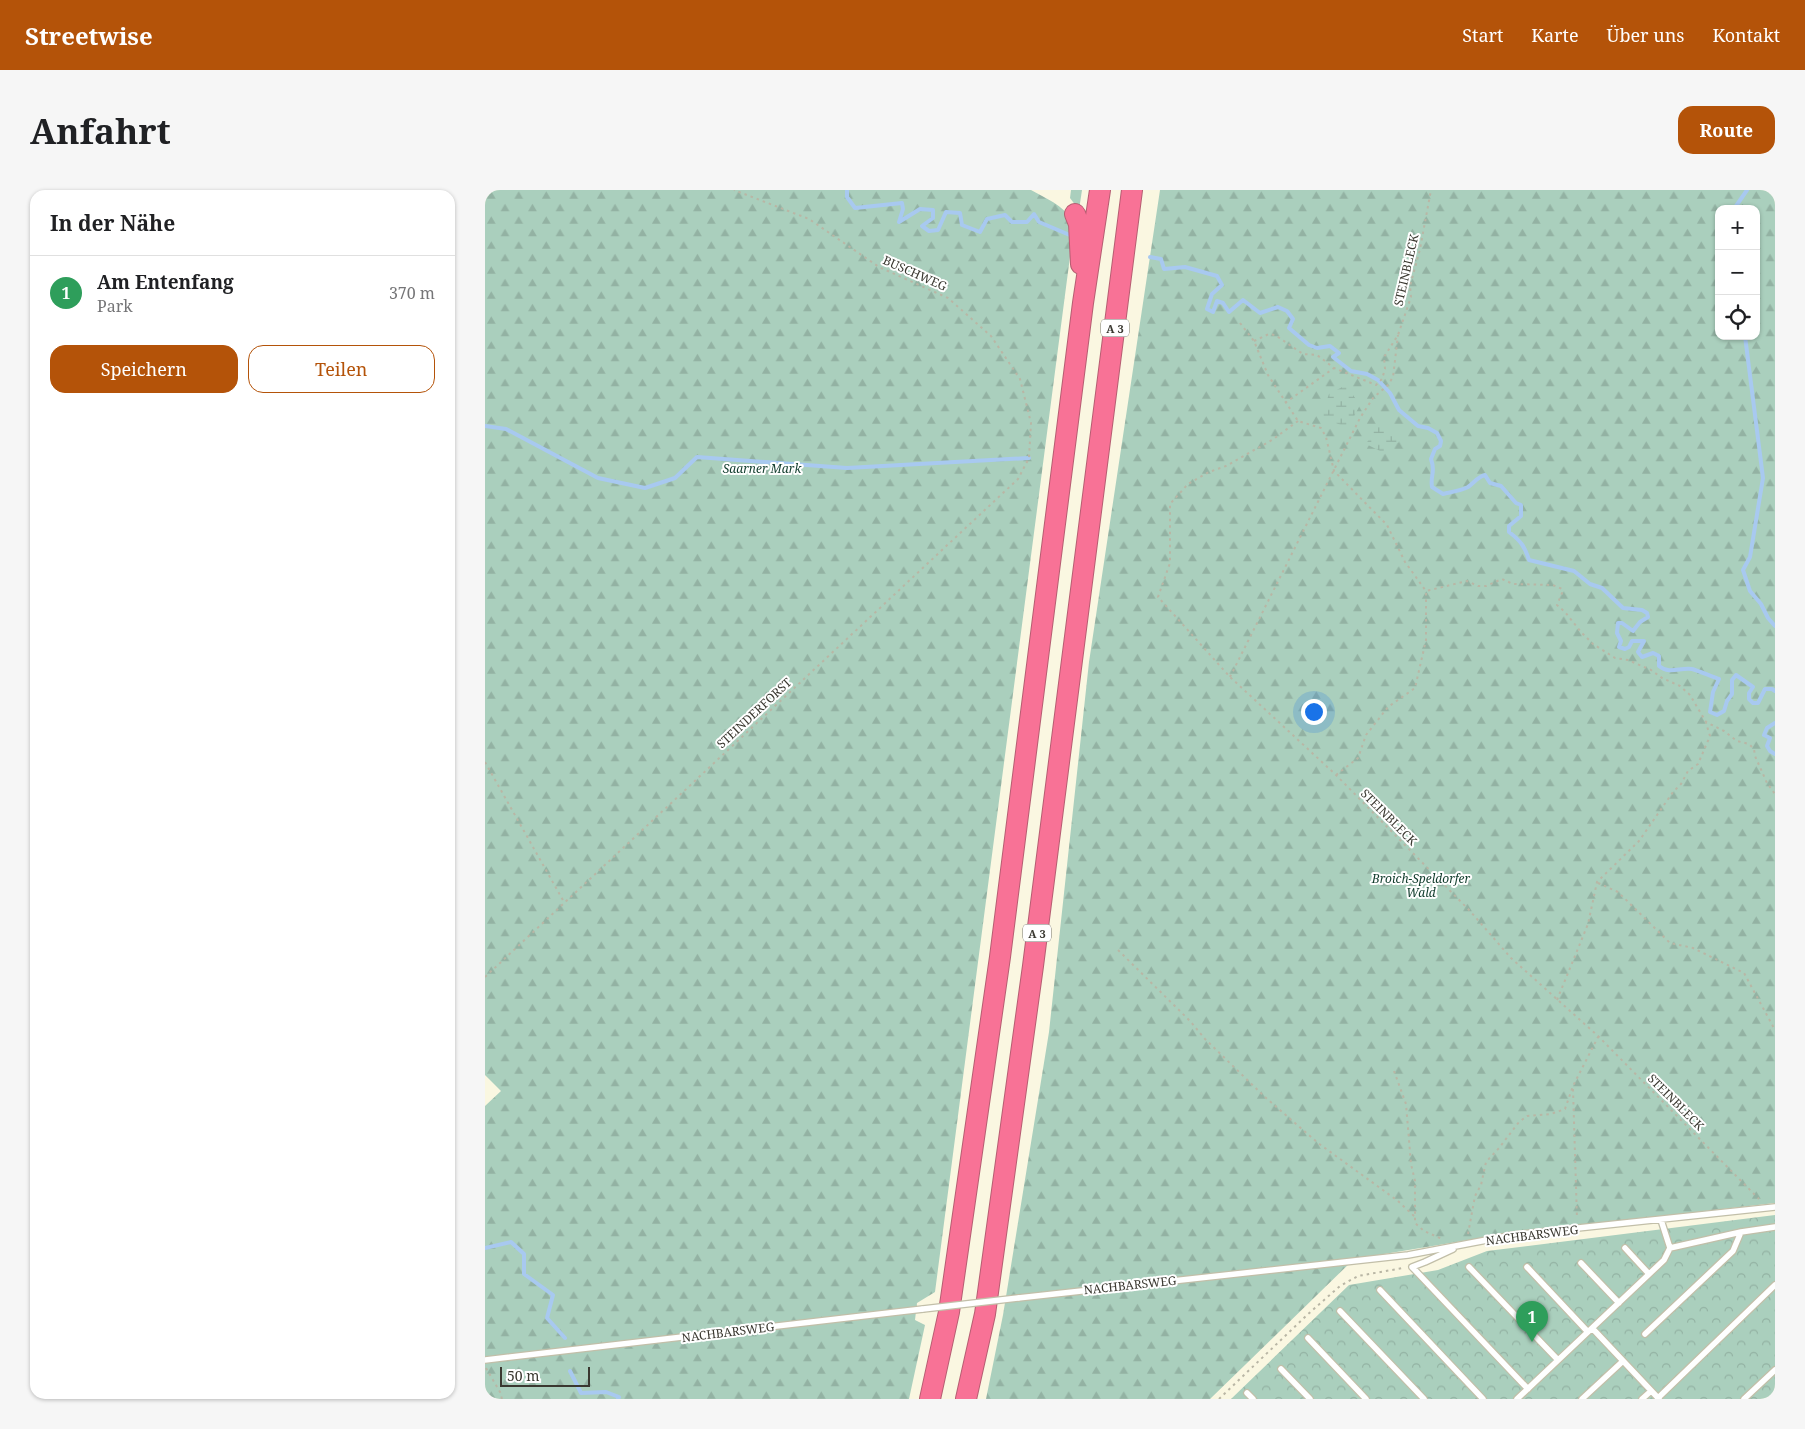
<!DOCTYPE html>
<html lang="de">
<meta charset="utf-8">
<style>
body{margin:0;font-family:"Noto Serif",serif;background:#f6f6f6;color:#202124}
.controls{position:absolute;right:15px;top:15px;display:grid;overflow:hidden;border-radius:10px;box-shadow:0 1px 4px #0004}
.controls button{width:45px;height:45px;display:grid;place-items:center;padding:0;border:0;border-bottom:1px solid #e0e0e0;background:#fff;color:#202124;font:25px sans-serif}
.scale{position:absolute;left:15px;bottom:12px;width:90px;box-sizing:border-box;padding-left:5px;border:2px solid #3a3830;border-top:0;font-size:14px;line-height:18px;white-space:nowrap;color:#3a3830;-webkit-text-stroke:4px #fff;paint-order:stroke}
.you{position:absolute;left:828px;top:521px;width:18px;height:18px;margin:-12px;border:4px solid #fff;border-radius:50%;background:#1a73e8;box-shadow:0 0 0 8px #1a73e833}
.badge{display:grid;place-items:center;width:32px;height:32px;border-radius:50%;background:#b45309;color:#fff;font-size:16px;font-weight:700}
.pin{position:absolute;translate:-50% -41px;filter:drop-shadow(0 1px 2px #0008)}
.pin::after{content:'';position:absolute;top:26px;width:18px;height:15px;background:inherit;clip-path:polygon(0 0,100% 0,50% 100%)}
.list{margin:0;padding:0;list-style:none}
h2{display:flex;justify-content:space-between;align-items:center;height:65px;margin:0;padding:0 20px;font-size:21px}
h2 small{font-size:16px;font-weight:400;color:#757577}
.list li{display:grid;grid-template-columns:32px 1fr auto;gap:15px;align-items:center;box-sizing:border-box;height:75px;padding:0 20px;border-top:1px solid #e0e0e0}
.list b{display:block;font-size:19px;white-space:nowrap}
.list p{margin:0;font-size:16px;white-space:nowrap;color:#757577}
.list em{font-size:16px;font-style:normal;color:#757577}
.actions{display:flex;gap:10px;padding:15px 20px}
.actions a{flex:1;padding:11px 0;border:1px solid #b45309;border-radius:15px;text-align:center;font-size:18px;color:#b45309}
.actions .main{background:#b45309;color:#fff}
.icon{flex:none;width:28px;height:28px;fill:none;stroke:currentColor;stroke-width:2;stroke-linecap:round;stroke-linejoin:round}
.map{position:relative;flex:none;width:1290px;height:1209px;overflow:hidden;border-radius:15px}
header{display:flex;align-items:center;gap:30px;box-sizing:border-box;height:70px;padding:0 25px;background:#b45309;color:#fff}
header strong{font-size:24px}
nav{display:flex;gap:28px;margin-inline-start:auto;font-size:18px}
.intro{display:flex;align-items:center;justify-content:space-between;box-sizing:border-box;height:120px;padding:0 30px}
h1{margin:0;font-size:35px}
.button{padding:12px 22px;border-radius:15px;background:#b45309;color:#fff;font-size:18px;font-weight:700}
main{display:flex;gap:30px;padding:0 30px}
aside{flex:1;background:#fff;border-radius:15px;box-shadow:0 1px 4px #0004}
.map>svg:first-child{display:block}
.grass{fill:url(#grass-tufts)}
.forest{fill:url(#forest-firs);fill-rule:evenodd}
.wetland{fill:url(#wetland-marsh)}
.park{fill:url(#park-crowns)}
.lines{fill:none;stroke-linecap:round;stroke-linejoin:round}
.stream{stroke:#a8c9f0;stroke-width:4}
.service-casing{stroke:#c2bfa9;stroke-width:8}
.motorway-casing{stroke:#b65e72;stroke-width:22}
.path{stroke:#b9b6a5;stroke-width:2;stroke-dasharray:2.5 4;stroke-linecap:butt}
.service{stroke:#fff;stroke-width:5.5}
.motorway{stroke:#f87296;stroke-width:20}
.service-bridge-casing{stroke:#c2bfa9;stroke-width:8;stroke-linecap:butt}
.service-bridge{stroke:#fff;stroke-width:5.5}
.labels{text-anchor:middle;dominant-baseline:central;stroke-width:4;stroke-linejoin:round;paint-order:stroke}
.shield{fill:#fff;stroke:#75746e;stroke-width:1}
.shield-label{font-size:11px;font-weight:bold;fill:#3a3830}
.street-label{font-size:12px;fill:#3a3830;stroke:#fff}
.park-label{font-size:12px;font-style:italic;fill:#103c2c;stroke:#fff}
</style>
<header>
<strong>Streetwise</strong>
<nav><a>Start</a><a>Karte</a><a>Über uns</a><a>Kontakt</a></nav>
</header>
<div class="intro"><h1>Anfahrt</h1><a class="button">Route</a></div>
<main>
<aside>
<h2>In der Nähe<small></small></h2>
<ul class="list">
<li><span class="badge" style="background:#2e9e5b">1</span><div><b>Am Entenfang</b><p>Park</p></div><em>370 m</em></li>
</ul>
<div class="actions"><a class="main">Speichern</a><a>Teilen</a></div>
</aside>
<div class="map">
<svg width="1290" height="1209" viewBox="0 0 1290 1209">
<defs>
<pattern id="grass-tufts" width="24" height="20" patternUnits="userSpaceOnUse" patternTransform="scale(1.25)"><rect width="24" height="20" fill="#aacfbd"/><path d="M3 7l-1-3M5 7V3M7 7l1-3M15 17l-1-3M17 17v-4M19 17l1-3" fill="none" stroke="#93b2a3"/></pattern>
<pattern id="forest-firs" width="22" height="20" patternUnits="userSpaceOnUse" patternTransform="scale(1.25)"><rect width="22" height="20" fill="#aacfbd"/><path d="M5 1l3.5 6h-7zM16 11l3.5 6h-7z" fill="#93b2a3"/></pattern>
<pattern id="wetland-marsh" width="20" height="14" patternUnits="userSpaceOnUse" patternTransform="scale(1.25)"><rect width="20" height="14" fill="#aacfbd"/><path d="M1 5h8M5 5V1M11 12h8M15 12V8" fill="none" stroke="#93b2a3"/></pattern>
<pattern id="park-crowns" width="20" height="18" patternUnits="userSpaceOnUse" patternTransform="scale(1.25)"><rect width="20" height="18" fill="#aacfbd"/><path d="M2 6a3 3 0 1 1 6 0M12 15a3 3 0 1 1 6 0" fill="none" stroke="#93b2a3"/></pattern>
</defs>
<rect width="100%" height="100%" fill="#faf7e1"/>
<path class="grass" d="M586 0H597L594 20 585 8Z"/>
<path class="forest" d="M0 0H546C563 10 582 16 589 36L450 1102 432 1113 430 1130 440 1135 424 1209H0V916L16 901 0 885Z
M675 0H1290V1013L1014 1045 869 1069 725 1209H501L518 1125 564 842 604 472ZM1234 19H1271V146H1234Z"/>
<path class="wetland" d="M861 195 875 215 863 238 836 227 844 204Z
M895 231 914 252 897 262 881 254Z"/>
<path class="park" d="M1290 1025V1209H746L864 1095 953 1080 1002 1061Z"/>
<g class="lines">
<path class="stream" d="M362 0V7L370 18 417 13 418 19 414 32 435 19 448 20V28L437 36 444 41 453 40 461 22 475 23 477 35 495 42 502 29 520 25 527 32H542L549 24 554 32 587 46
M1249 19 1262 0
M665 67 676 69 679 79 700 77 732 86 737 95 727 104 722 119 728 122 732 111 738 113 744 122 758 110 775 123 793 117 802 121 808 129 804 138 824 155 832 158 845 156 854 163 848 167 866 181 882 184 893 190 905 203 914 220 933 236 943 238 952 243 956 251 955 256 950 259 946 269C951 283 945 284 947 297L958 304C966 302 975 301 983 297 989 293 992 287 1000 285L1005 293 1016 296 1031 313 1036 315V326L1024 336V342C1036 351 1040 357 1044 370L1089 381 1105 394 1117 398 1138 418 1157 420 1162 423 1163 427 1155 432 1148 441 1137 433H1133L1132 443 1136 451 1134 457 1140 459 1144 457 1147 451H1159L1153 462 1157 467 1168 463 1174 466V476C1185 485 1195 477 1207 479 1211 480 1228 487 1234 489L1228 502 1225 522 1232 525 1239 521 1242 511 1247 504V490L1251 485 1268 497 1264 503V509L1268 513H1273L1280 499H1287L1290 501
M1260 146 1278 288 1265 367 1258 380 1265 401 1276 414 1283 428 1290 436
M0 236 21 239 113 288 160 298 190 288 212 267 362 278 544 268
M1290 533 1282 538 1279 545 1285 548 1282 556 1285 561 1290 564
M0 1058 26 1052 39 1064V1084L68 1105 62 1128 80 1148
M85 1181 96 1203 121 1202 134 1207 133 1209"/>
<g class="service-casing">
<path id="service" d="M1140 1058 1164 1084
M1185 1058 1256 1042 1290 1037
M968 1059 940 1072 927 1077 1043 1199
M1096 1073 1134 1113
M984 1077 1073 1170
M1042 1077 1103 1142
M895 1100 998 1209
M533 1108 923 1065 1028 1045 1290 1017
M855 1121 939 1209
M1107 1138 1174 1209
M1160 1144 1248 1061 1256 1042
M823 1148 881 1209
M0 1170 438 1119
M796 1179 825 1209
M762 1203 768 1209
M1173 1208 1290 1095
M1032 1209 1179 1070 1185 1058 1176 1030
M1097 1209 1138 1171
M1157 1209 1166 1201
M1259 1209 1290 1180"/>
</g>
<g class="motorway-casing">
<path id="motorway" d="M590 24 594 34 596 74
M445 1209 464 1122 515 767 598 113 615 0
M481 1209 500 1124 548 776 647 0"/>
</g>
<path class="path" d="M755 133 769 151 783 185 813 231 836 238 841 247 849 281 902 335 920 372 941 401
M769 151 784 144 790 145 818 164 832 165 849 178 891 195 897 189 900 179 899 167 913 145 926 107 925 96 935 59 946 0
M800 213 849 178
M813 231 787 250 741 276 724 282 703 294 685 314V373L673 407 745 487 851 585 985 721 1026 768 1113 846 1274 1009
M745 487 875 228 888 208 903 195 908 187 913 145
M0 572 79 712
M851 585 873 568 881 545 903 517 930 498 941 450V401L982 391 993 396H1001L1017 389 1028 394 1068 395 1077 399V403L1072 415 1080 422 1096 442 1108 454 1130 468 1143 470 1166 480 1177 488 1195 496 1205 505 1221 532 1239 541 1252 551 1264 554 1269 559 1270 566 1282 593 1290 604
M1113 693 1133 702 1185 753 1208 758 1259 783 1290 840
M633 760 705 831 720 849 780 907 833 953 913 1011 930 1027
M0 787 533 289 544 268 546 233 535 189 506 146 463 108 394 77 324 29 249 0
M1072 810 1103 734 1112 692 1154 651 1188 602 1196 594 1203 581 1213 574 1225 546 1221 533
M909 881 921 914 926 974 930 991V1033L939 1041 957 1049
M1088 899 1092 1029
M983 1044 990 1006 996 995 1001 972 1014 958 1034 932 1042 926 1066 924 1080 919 1088 896 1113 847
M1 1178 15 1202 17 1209
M734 1209 822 1125 855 1096 873 1086 918 1078"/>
<use href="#service" class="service"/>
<use href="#motorway" class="motorway"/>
<g class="service-bridge-casing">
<path id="service-bridge" d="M438 1119 533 1108"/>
</g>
<use href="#service-bridge" class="service-bridge"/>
</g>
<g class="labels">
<g class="shield">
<rect x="616" y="129.5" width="28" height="17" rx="4"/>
<rect x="538" y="734.5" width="28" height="17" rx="4"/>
</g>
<g class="shield-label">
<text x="630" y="138">A 3</text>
<text x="552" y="743">A 3</text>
</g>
<g class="street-label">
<text transform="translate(921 80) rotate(-77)">STEINBLECK</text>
<text transform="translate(430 83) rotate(24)">BUSCHWEG</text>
<text transform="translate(269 523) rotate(-43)">STEINDERFORST</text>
<text transform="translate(904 627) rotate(45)">STEINBLECK</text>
<text transform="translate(1191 912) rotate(45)">STEINBLECK</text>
<text transform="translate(1047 1045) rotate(-7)">NACHBARSWEG</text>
<text transform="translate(645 1095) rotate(-6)">NACHBARSWEG</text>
<text transform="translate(243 1142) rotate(-7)">NACHBARSWEG</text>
</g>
<g class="park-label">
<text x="277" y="278">Saarner Mark</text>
<text x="936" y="688">Broich-Speldorfer<tspan x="936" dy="14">Wald</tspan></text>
</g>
</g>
</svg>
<div class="controls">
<button>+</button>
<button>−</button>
<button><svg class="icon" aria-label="locate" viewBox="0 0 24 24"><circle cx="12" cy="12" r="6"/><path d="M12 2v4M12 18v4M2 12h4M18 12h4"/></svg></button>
</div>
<div class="scale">50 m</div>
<div class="you"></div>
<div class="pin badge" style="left:1047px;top:1152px;background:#2e9e5b">1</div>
</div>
</main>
